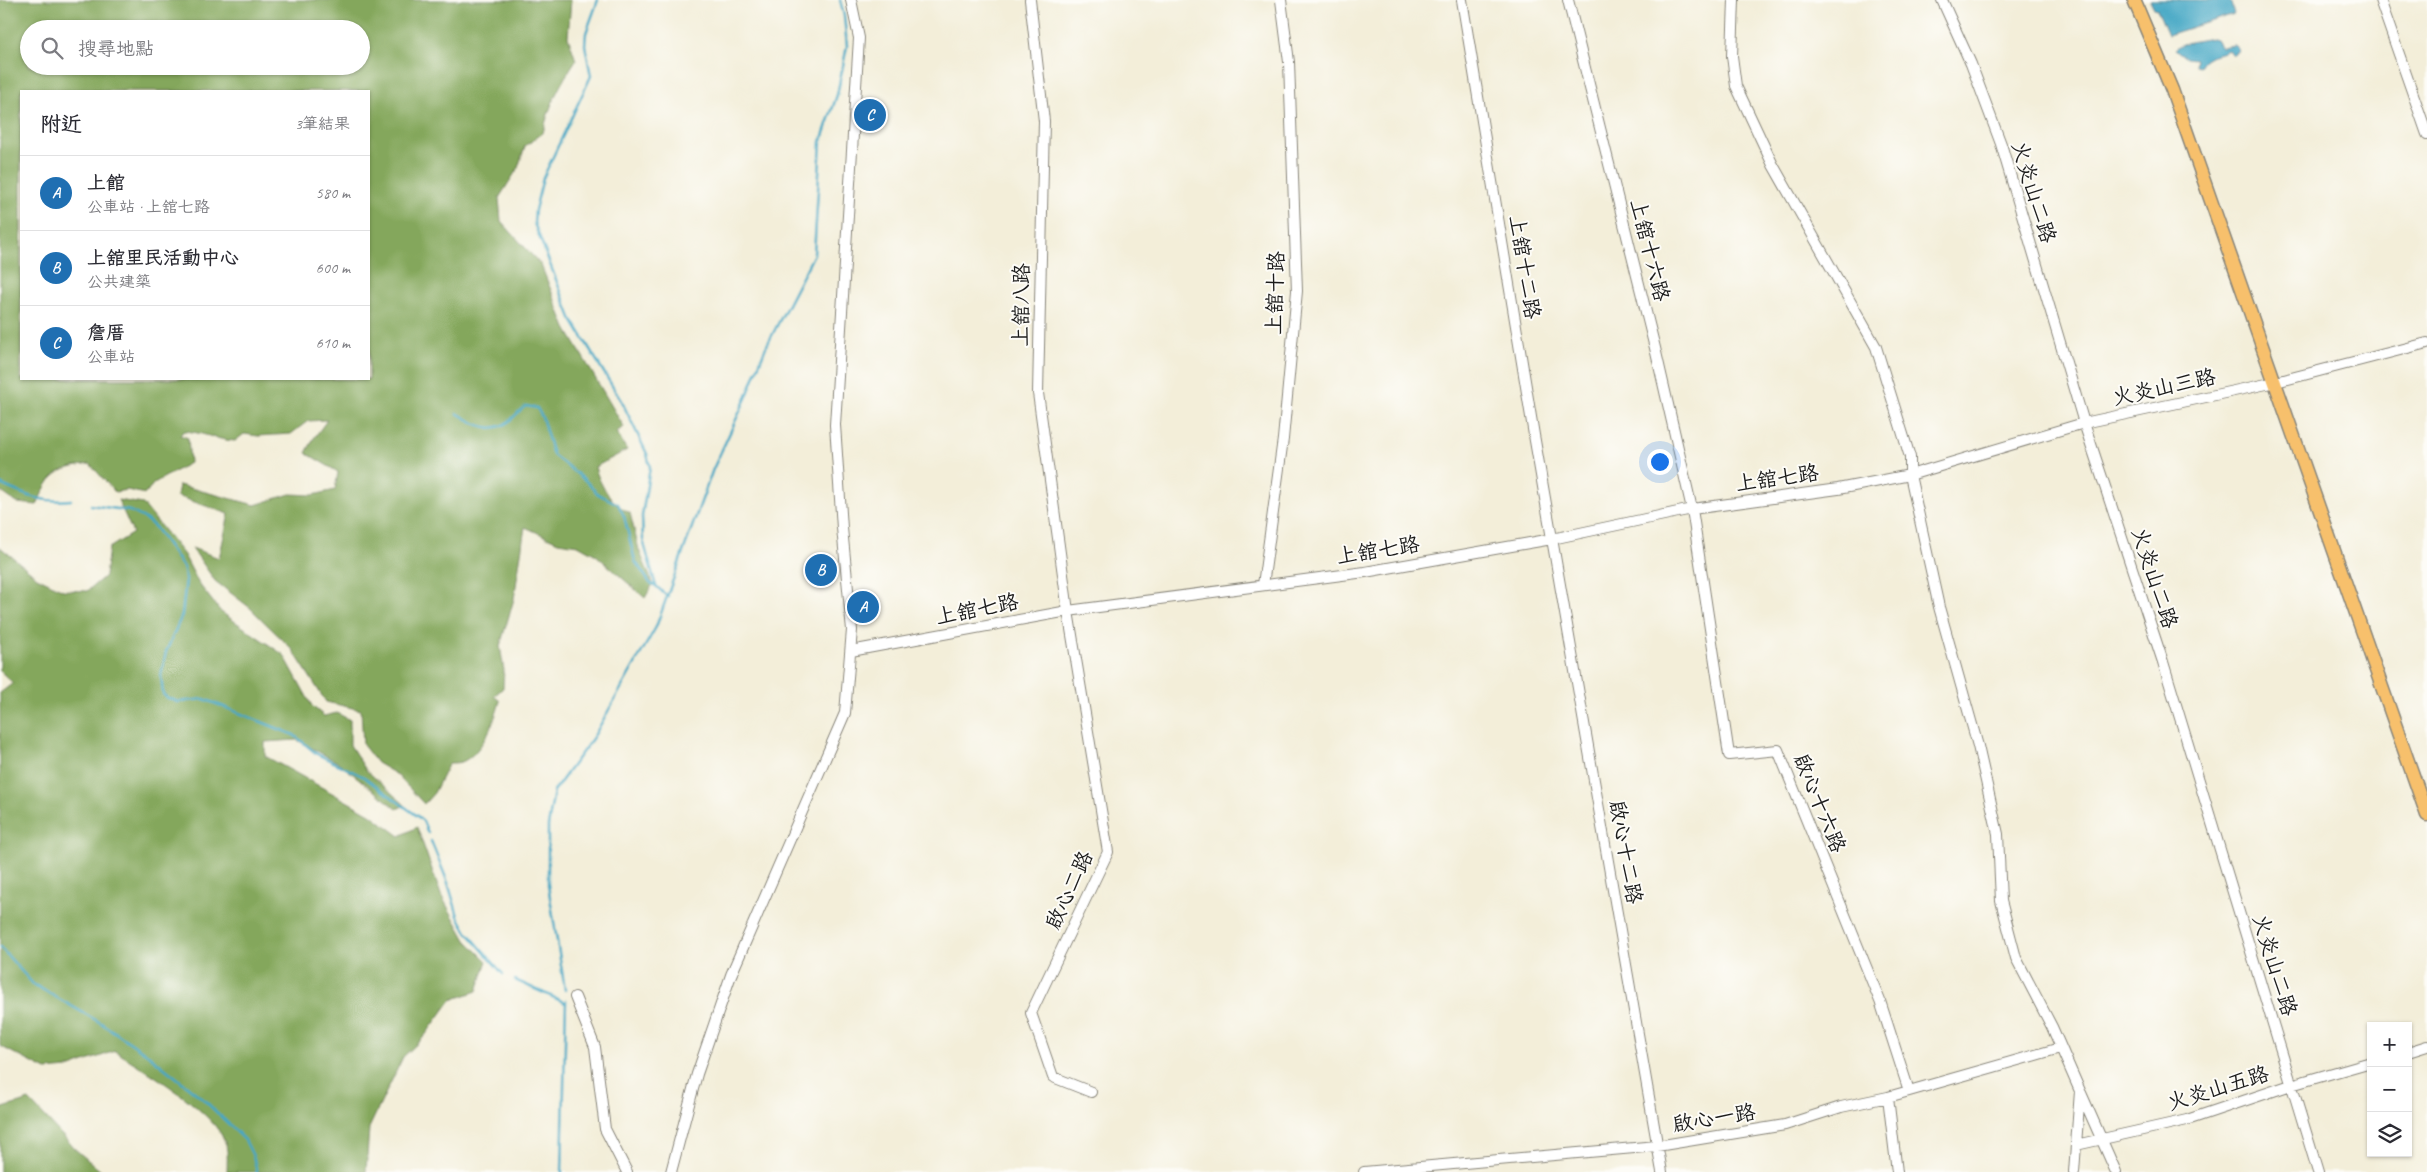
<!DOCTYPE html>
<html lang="zh-TW">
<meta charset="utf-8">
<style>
body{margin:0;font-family:Caveat,"LXGW WenKai TC",sans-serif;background:#f2f2f3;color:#2b2b33}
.controls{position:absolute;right:15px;bottom:15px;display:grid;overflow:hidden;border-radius:0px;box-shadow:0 1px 4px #0004}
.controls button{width:45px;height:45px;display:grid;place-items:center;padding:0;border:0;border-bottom:1px solid #e1e1e2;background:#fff;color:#2b2b33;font:25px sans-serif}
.you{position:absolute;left:1659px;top:461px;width:18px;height:18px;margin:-12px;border:4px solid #fff;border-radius:50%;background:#1a73e8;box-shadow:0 0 0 8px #1a73e833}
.badge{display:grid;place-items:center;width:32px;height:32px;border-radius:50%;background:#1f6fb2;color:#fff;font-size:16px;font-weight:700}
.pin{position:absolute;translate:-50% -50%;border:2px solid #fff;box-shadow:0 1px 5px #0006}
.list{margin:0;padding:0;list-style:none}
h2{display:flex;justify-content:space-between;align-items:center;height:65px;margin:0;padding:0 20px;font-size:21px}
h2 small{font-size:16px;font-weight:400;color:#7c7c81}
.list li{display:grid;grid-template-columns:32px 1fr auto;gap:15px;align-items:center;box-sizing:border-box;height:75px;padding:0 20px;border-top:1px solid #e1e1e2}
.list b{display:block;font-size:19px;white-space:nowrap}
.list p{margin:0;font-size:16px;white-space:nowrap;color:#7c7c81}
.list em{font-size:16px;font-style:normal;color:#7c7c81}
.icon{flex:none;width:28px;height:28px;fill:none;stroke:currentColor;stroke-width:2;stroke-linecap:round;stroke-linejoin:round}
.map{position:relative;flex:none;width:2427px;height:1172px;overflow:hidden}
.search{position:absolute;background:#fff;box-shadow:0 1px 4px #0004;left:20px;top:20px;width:350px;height:55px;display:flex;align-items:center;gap:12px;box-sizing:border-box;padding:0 18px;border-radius:28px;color:#7c7c81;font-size:19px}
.panel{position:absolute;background:#fff;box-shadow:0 1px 4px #0004;left:20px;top:90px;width:350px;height:290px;border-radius:0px}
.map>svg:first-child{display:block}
.forest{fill:#84a75c;stroke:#50623c;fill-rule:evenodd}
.water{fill:#45a7c5;stroke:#306270}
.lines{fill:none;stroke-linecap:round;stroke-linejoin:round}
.stream{stroke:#45a7c5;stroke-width:2.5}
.minor-casing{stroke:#88857a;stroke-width:12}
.major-casing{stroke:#88857a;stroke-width:15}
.minor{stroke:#fff;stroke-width:10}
.major{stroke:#f7c06c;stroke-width:12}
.labels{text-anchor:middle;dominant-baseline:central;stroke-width:4;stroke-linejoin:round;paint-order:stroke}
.street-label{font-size:21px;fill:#1c1c1c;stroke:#fdfcf7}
</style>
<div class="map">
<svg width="2427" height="1172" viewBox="0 0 2427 1172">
<rect width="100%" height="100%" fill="#fdfcf7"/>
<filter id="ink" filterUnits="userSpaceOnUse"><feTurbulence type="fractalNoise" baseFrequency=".02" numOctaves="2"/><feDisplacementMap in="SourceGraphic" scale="10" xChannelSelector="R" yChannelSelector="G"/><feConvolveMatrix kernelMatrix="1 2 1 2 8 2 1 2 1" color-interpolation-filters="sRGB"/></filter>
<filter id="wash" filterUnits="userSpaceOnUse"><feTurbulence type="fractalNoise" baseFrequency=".0096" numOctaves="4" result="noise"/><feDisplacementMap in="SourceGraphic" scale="20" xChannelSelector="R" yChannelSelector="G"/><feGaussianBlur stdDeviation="1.12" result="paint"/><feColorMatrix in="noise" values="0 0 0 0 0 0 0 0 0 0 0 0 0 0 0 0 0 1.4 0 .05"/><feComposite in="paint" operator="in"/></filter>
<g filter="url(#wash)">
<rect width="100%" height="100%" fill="#f3eed9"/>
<path class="forest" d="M0 0H571L568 37 576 60C560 84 549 105 543 133L525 146 518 168 499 198 501 221 541 265 566 328 624 427 616 432 627 450 595 467C600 486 612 504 630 513L639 550 653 584 645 598 596 555 578 545 558 542 525 527 514 599 500 646 504 670 503 688 494 696 500 701C495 721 483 751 464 761 460 763 454 763 449 763L434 793 424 804 396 774 377 763 363 745 361 710 326 702 292 649 249 607 215 581 192 548 219 558 229 514 177 496 179 485 255 505 290 494 313 495 335 490 338 472 306 453 314 438 327 420 308 421 291 434 258 436 244 434 235 441C216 440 202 432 184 431L180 435 188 438 190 463 154 483 145 494 127 490 115 492 90 464C57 469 50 473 37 505L17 503 0 491ZM29 29H361V66H29ZM21 91H369V379H21Z
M118 500 143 504 184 555 199 584 221 612 284 655 312 706 324 716 337 713 350 720V745L366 770 405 805 397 809 339 763 297 740 265 742V756L370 814 400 836 417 827 441 895 466 940 487 961 477 991 451 1000 424 1037 403 1057 369 1128 366 1172H227C227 1164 228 1153 226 1145 218 1113 142 1068 115 1051L68 1068 46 1070 0 1046V693L13 683 0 671V547L37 577 63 590 87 591 105 576 109 548 133 533Z
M29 1100 75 1149 102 1172H0V1109Z"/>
<path class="water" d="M2150 0H2230L2234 14 2168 35 2157 9 2154 8Z
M2211 38 2216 39 2221 47 2234 45 2239 50 2232 55 2228 50C2217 56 2206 53 2199 66L2195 65 2196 59 2186 58 2175 49C2183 41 2200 41 2211 38Z"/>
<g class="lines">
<path class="stream" d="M598 0 586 33 585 45 591 76 543 178 535 210 534 223 571 318 623 404 647 454 650 467 642 516 643 540 656 586 668 597
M457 413C473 423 490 435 508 422 515 417 519 410 526 406L537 408 542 417 553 455 585 480 598 494 618 504 624 516 635 561 650 583 656 586
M0 484C26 496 42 503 71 500
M91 505 130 511 144 518 155 527 183 567 186 579 182 615 166 652 161 675 163 694 166 697 178 702 204 699 294 735 317 754 364 777 416 815 423 821 428 833
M431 841 448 883 458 916 467 932 503 974
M0 947 33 984 101 1023 147 1054 202 1098 245 1140 253 1156 257 1172
M515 980 566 1003
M565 990 548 885V826L554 791 594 736 656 627 713 469 747 396 765 349 814 254 821 142 837 95 847 46 844 16 840 0
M562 1172 566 1000"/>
</g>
</g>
<g filter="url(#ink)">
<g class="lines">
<g class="minor-casing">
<path id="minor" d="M1030 0 1044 121 1038 393 1068 611 1108 852 1031 1013 1053 1077 1091 1092
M1462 0 1534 435 1662 1172
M1568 0 1655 348 1692 509 1729 755 1778 750 1880 1001 1909 1091
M1734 0 1732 56 1736 86 1773 165 1876 347 1910 457V475L1939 607 1978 746 1998 834 2001 901 2016 958 2052 1027 2080 1091 2074 1172
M1942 0 1971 64 2001 144 2084 423 2163 662 2318 1172
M2380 0 2427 134
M1263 585 1283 439 1297 291 1289 62 1281 0
M851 651 1068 611 1365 572 1552 539 1692 509 1838 489 1910 475 2084 423 2276 382 2427 343
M575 997 595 1047 605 1129 627 1172
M2408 1052 2427 1046
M2081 1093 2116 1172
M1888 1097 1897 1172
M2076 1145 2187 1120 2291 1085 2371 1062
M671 1172 697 1074 731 975 845 713 852 630 842 528 835 425 859 38 851 0
M1364 1172 1657 1146 1785 1125 1841 1107 1888 1097 2060 1048"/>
</g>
<g class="major-casing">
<path id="major" d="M2134 0 2172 90 2427 815"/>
</g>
<use href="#minor" class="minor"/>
<use href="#major" class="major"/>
</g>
</g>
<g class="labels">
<g class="street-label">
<text transform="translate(2034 192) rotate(73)">火炎山二路</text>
<text transform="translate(1650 250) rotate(76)">上舘十六路</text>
<text transform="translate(1525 267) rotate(81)">上舘十二路</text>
<text transform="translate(1275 293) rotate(-88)">上舘十路</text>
<text transform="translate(1021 305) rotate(-89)">上舘八路</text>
<text transform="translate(2164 387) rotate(-12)">火炎山三路</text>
<text transform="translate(1777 478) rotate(-8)">上舘七路</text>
<text transform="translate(1378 550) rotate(-9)">上舘七路</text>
<text transform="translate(2155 578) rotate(72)">火炎山二路</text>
<text transform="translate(977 609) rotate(-11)">上舘七路</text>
<text transform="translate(1820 803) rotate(68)">啟心十六路</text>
<text transform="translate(1626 852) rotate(80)">啟心十二路</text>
<text transform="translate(1069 890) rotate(-65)">啟心二路</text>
<text transform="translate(2275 965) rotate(73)">火炎山二路</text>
<text transform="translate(2218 1088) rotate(-17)">火炎山五路</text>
<text transform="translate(1714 1118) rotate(-9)">啟心一路</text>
</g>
</g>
</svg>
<div class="controls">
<button>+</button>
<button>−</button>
<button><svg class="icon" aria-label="layers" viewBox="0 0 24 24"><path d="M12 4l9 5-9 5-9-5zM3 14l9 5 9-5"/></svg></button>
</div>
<div class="you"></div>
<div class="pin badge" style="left:863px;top:607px">A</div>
<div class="pin badge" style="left:821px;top:570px">B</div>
<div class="pin badge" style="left:870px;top:115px">C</div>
<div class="search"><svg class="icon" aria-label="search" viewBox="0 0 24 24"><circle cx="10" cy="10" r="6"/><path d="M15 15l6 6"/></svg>搜尋地點</div>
<section class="panel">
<h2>附近<small>3筆結果</small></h2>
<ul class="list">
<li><span class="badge">A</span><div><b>上館</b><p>公車站 · 上舘七路</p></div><em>580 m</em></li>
<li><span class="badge">B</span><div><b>上舘里民活動中心</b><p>公共建築</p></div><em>600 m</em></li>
<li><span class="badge">C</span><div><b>詹厝</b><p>公車站</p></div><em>610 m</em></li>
</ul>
</section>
</div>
